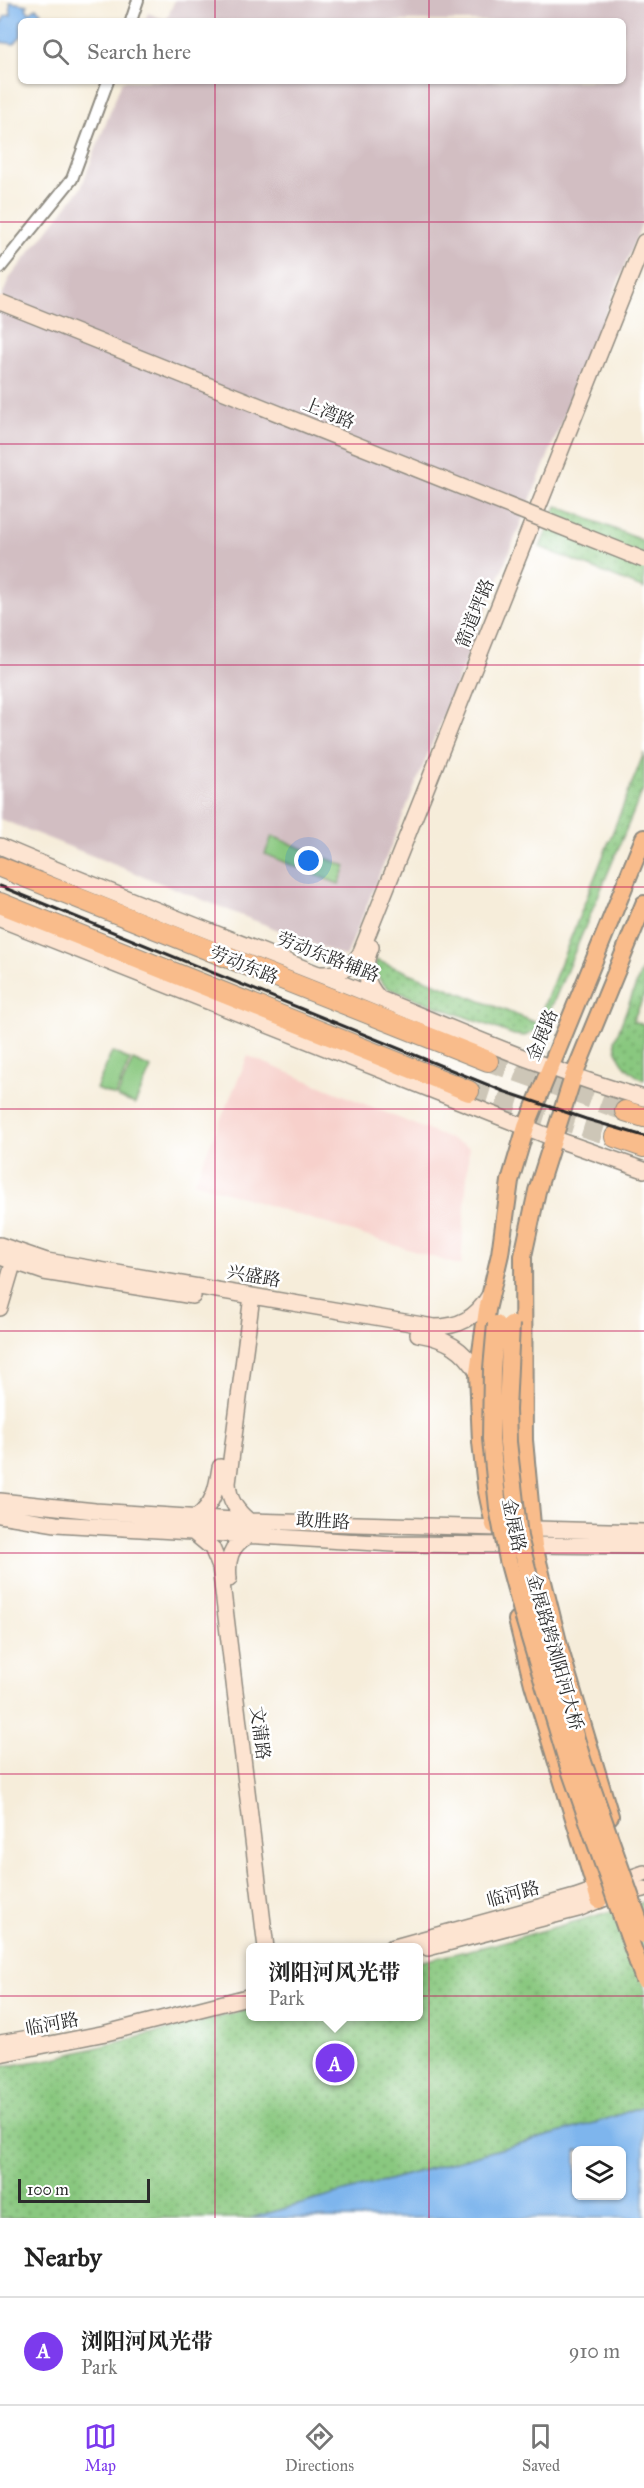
<!DOCTYPE html>
<meta charset="utf-8">
<style>
body{margin:0;font-family:"IM FELL Great Primer","Noto Serif SC",serif;background:#f2f2f2;color:#222}
.controls{position:absolute;right:18px;bottom:18px;display:grid;overflow:hidden;border-radius:9px;box-shadow:0 2px 4px #0004}
.controls button{width:54px;height:54px;display:grid;place-items:center;padding:0;border:0;border-bottom:2px solid #e0e0e0;background:#fff;color:#222;font:30px sans-serif}
.scale{position:absolute;left:18px;bottom:15px;width:132px;box-sizing:border-box;padding-left:6px;border:3px solid #2b2b2b;border-top:0;font-size:16px;line-height:21px;white-space:nowrap;color:#2b2b2b;-webkit-text-stroke:4px #fff;paint-order:stroke}
.you{position:absolute;left:309px;top:861px;width:21px;height:21px;margin:-15px;border:4px solid #fff;border-radius:50%;background:#1a73e8;box-shadow:0 0 0 9px #1a73e833}
.badge{display:grid;place-items:center;width:39px;height:39px;border-radius:50%;background:#7c3aed;color:#fff;font-size:20px;font-weight:700}
.pin{position:absolute;translate:-50% -50%;border:3px solid #fff;box-shadow:0 2px 6px #0006}
.popup{position:absolute;left:246px;top:1943px;width:177px;height:78px;box-sizing:border-box;display:grid;place-content:center;border-radius:9px;background:#fff;filter:drop-shadow(0 2px 4px #0005);font-size:20px;white-space:nowrap;color:#767676}
.popup b{font-size:22px;color:#222}
.popup::after{content:'';position:absolute;left:50%;top:100%;margin-left:-12px;border:12px solid transparent;border-top-color:#fff}
.list{margin:0;padding:0;list-style:none}
h2{display:flex;justify-content:space-between;align-items:center;height:78px;margin:0;padding:0 24px;font-size:26px}
h2 small{font-size:20px;font-weight:400;color:#767676}
.list li{display:grid;grid-template-columns:39px 1fr auto;gap:18px;align-items:center;box-sizing:border-box;height:108px;padding:0 24px;border-top:2px solid #e0e0e0}
.list b{display:block;font-size:22px;white-space:nowrap}
.list p{margin:0;font-size:20px;white-space:nowrap;color:#767676}
.list em{font-size:20px;font-style:normal;color:#767676}
.icon{flex:none;width:33px;height:33px;fill:none;stroke:currentColor;stroke-width:2;stroke-linecap:round;stroke-linejoin:round}
.map{position:relative;flex:none;width:644px;height:2218px;overflow:hidden}
.search{position:absolute;background:#fff;box-shadow:0 2px 4px #0004;left:18px;right:18px;top:18px;height:66px;display:flex;align-items:center;gap:15px;box-sizing:border-box;padding:0 21px;border-radius:9px;color:#767676;font-size:22px}
.sheet{height:186px;background:#fff}
nav{display:flex;justify-content:space-around;align-items:center;box-sizing:border-box;height:84px;border-top:2px solid #e0e0e0;background:#fff;font-size:16px;color:#767676}
nav a{display:grid;justify-items:center;gap:3px}
nav .on{color:#7c3aed}
.map>svg:first-child{display:block}
.built{fill:#f7d0cb}
.industrial{fill:#d2bec2}
.park{fill:url(#park-dots);stroke:#5a7a55;stroke-width:1.5}
.garden{fill:#89c87f;stroke:#5a7a55;stroke-width:1.5}
.water{fill:#7eb5ed;stroke:#54708c;stroke-width:1.5;fill-rule:evenodd}
.lines{fill:none;stroke-linecap:round;stroke-linejoin:round}
.highway-tunnel{stroke:#cdc6b7;stroke-width:20;stroke-dasharray:20 10;stroke-linecap:butt}
.street-casing{stroke:#908c82;stroke-width:14}
.secondary-casing{stroke:#908c82;stroke-width:18}
.primary-casing{stroke:#908c82;stroke-width:20}
.highway-casing{stroke:#908c82;stroke-width:22}
.street{stroke:#fff;stroke-width:10}
.secondary{stroke:#fde4d1;stroke-width:15}
.primary{stroke:#f9bc8b;stroke-width:16}
.highway{stroke:#f9bc8b;stroke-width:20}
.rail{stroke:#2b2b2b;stroke-width:3}
.secondary-bridge-casing{stroke:#908c82;stroke-width:18;stroke-linecap:butt}
.primary-bridge-casing{stroke:#908c82;stroke-width:20;stroke-linecap:butt}
.secondary-bridge{stroke:#fde4d1;stroke-width:15}
.primary-bridge{stroke:#f9bc8b;stroke-width:16}
.grid{fill:none;stroke:#c2185b;stroke-width:1.5;stroke-opacity:0.55}
.labels{text-anchor:middle;dominant-baseline:central;stroke-width:5;stroke-linejoin:round;paint-order:stroke}
.street-label{font-size:18px;fill:#2b2b2b;stroke:#fff}
</style>
<div class="map">
<svg width="644" height="2218" viewBox="0 0 644 2218">
<defs>
<pattern id="park-dots" width="8" height="8" patternUnits="userSpaceOnUse" patternTransform="scale(1.5)"><rect width="8" height="8" fill="#89c87f"/><path d="M2 2h.1M6 6h.1" fill="none" stroke="#70a368" stroke-width="1.8" stroke-linecap="round"/></pattern>
</defs>
<rect width="100%" height="100%" fill="#fff"/>
<filter id="ink" filterUnits="userSpaceOnUse"><feTurbulence type="fractalNoise" baseFrequency=".0167" numOctaves="2"/><feDisplacementMap in="SourceGraphic" scale="12" xChannelSelector="R" yChannelSelector="G"/><feConvolveMatrix kernelMatrix="1 2 1 2 8 2 1 2 1" color-interpolation-filters="sRGB"/></filter>
<filter id="wash" filterUnits="userSpaceOnUse"><feTurbulence type="fractalNoise" baseFrequency=".008" numOctaves="4" result="noise"/><feDisplacementMap in="SourceGraphic" scale="24" xChannelSelector="R" yChannelSelector="G"/><feGaussianBlur stdDeviation="1.35" result="paint"/><feColorMatrix in="noise" values="0 0 0 0 0 0 0 0 0 0 0 0 0 0 0 0 0 1.4 0 .05"/><feComposite in="paint" operator="in"/></filter>
<g filter="url(#wash)">
<rect width="100%" height="100%" fill="#f6edda"/>
<path class="built" d="M248 1056 469 1147 461 1266 194 1182Z"/>
<path class="industrial" d="M175 0H644V218L346 957 0 819V301L9 279 81 188 122 81H623V21H145L148 13 166 20Z"/>
<path class="park" d="M557 506 644 541V589L540 547Z
M644 753V787L543 1027 525 1036 514 1035 390 989C378 982 374 973 376 960L537 1023Z
M644 964V995L633 1021 644 1025V1080C628 1072 616 1059 615 1040Z
M644 1902V2106L598 2122 251 2218H0V2067L51 2059 251 2009V2016H419V1962L499 1943Z"/>
<path class="garden" d="M272 836 306 850 299 868 265 854Z
M312 853 346 866 339 884 305 871Z
M112 1052 130 1060 115 1096 96 1089Z
M133 1060 151 1068 135 1104 117 1097Z"/>
<path class="water" d="M10 2 28 5 26 8 29 13 36 8 41 12 33 21H21V36L14 44 0 42 1 24 5 16 11 15Z
M644 2106V2218H251L598 2122ZM576 2150H622V2196H576Z"/>
</g>
<g filter="url(#ink)">
<g class="lines">
<path class="highway-tunnel" d="M488 1061 625 1111
M469 1091 615 1137"/>
<g class="street-casing">
<path id="street" d="M131 21 138 0
M0 268 72 179 108 81"/>
</g>
<g class="secondary-casing">
<path id="secondary" d="M0 846C116 896 234 940 351 987 448 1026 543 1070 644 1098
M0 919 553 1138 644 1170
M371 947C363 966 364 983 379 998
M320 974C338 975 349 969 360 954L644 242
M0 1245 47 1261 434 1327C459 1327 476 1318 489 1296
M0 1257 44 1272 193 1296
M0 1308 16 1254
M418 1334C447 1339 463 1348 478 1373
M0 1501 95 1511 249 1521 644 1532
M0 1515 56 1524 393 1544 644 1546
M197 1517C214 1504 217 1487 220 1467
M249 1521C236 1510 229 1500 228 1483L252 1296
M194 1533 212 1548 220 1567 266 1948
M229 1579C227 1560 230 1546 248 1536
M391 1948 575 1897 644 1873
M428 1948 578 1909 599 1900 644 1889
M0 2043 35 2037
M0 2054 106 2033 251 1996"/>
</g>
<g class="primary-casing">
<path id="primary" d="M494 1525 486 1487 481 1442 478 1373 487 1310 500 1254 510 1181 526 1127 644 838
M517 1620 533 1684 599 1900
M610 1816 560 1650 534 1546 524 1440 523 1256 537 1191 573 1077 644 904"/>
</g>
<g class="highway-casing">
<path id="highway" d="M0 867 488 1061
M0 903 469 1091
M625 1111 644 1117
M615 1137 644 1147"/>
</g>
<use href="#street" class="street"/>
<use href="#secondary" class="secondary"/>
<use href="#primary" class="primary"/>
<use href="#highway" class="highway"/>
<path class="rail" d="M0 886 503 1091 586 1119 644 1136"/>
<g class="secondary-bridge-casing">
<path id="secondary-bridge" d="M0 302 644 560"/>
</g>
<g class="primary-bridge-casing">
<path id="primary-bridge" d="M496 1324 492 1369 491 1439 498 1508 508 1560 523 1615 568 1764 644 1980
M511 1324 507 1410 508 1442 519 1537 538 1612 583 1762 644 1935"/>
</g>
<use href="#secondary-bridge" class="secondary-bridge"/>
<use href="#primary-bridge" class="primary-bridge"/>
</g>
</g>
<path class="grid" d="M215 0V21M429 0V21M215 81V2218M429 81V2218M0 222H644M0 444H644M0 665H644M0 887H644M0 1109H644M0 1331H644M0 1553H644M0 1774H644M0 1996H644"/>
<g class="labels">
<g class="street-label">
<text transform="translate(329 413) rotate(22)">上湾路</text>
<text transform="translate(475 613) rotate(-68)">箭道坪路</text>
<text transform="translate(328 957) rotate(21)">劳动东路辅路</text>
<text transform="translate(244 965) rotate(22)">劳动东路</text>
<text transform="translate(542 1035) rotate(-68)">金展路</text>
<text transform="translate(254 1276) rotate(10)">兴盛路</text>
<text transform="translate(323 1521) rotate(3)">敢胜路</text>
<text transform="translate(514 1525) rotate(78)">金展路</text>
<text transform="translate(555 1652) rotate(74)">金展路跨浏阳河大桥</text>
<text transform="translate(260 1733) rotate(83)">文蒲路</text>
<text transform="translate(513 1894) rotate(-15)">临河路</text>
<text transform="translate(52 2024) rotate(-11)">临河路</text>
</g>
</g>
</svg>
<div class="controls">
<button><svg class="icon" aria-label="layers" viewBox="0 0 24 24"><path d="M12 4l9 5-9 5-9-5zM3 14l9 5 9-5"/></svg></button>
</div>
<div class="scale">100 m</div>
<div class="you"></div>
<div class="pin badge" style="left:335px;top:2063px">A</div>
<div class="popup"><b>浏阳河风光带</b>Park</div>
<div class="search"><svg class="icon" aria-label="search" viewBox="0 0 24 24"><circle cx="10" cy="10" r="6"/><path d="M15 15l6 6"/></svg>Search here</div>
</div>
<section class="sheet">
<h2>Nearby<small></small></h2>
<ul class="list">
<li><span class="badge">A</span><div><b>浏阳河风光带</b><p>Park</p></div><em>910 m</em></li>
</ul>
</section>
<nav>
<a class="on"><svg class="icon" aria-label="map" viewBox="0 0 24 24"><path d="M3 6l6-2 6 2 6-2v14l-6 2-6-2-6 2zM9 4v14M15 6v14"/></svg>Map</a>
<a><svg class="icon" aria-label="directions" viewBox="0 0 24 24"><path d="M12 3l9 9-9 9-9-9zM9 14v-3h6M13 9l2 2-2 2"/></svg>Directions</a>
<a><svg class="icon" aria-label="saved" viewBox="0 0 24 24"><path d="M7 4h10v16l-5-4-5 4z"/></svg>Saved</a>
</nav>
